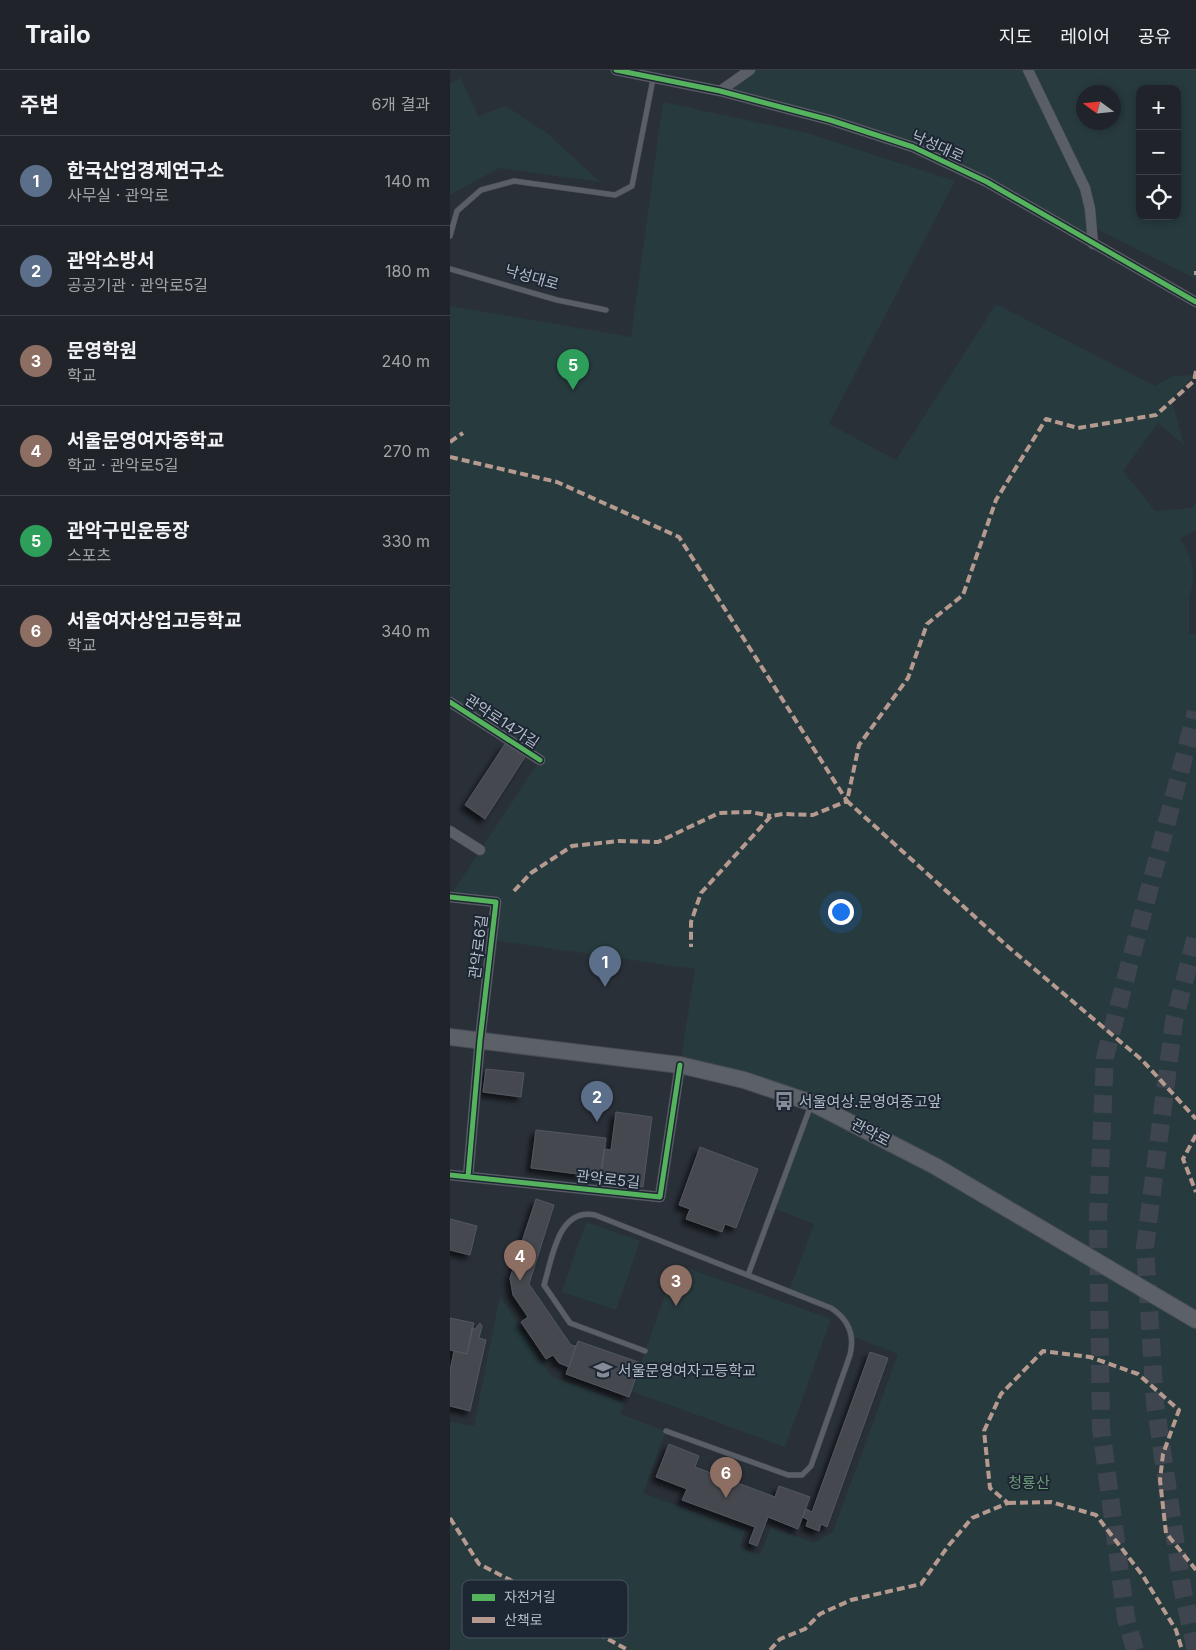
<!DOCTYPE html>
<html lang="ko">
<meta charset="utf-8">
<style>
body{margin:0;font-family:Inter,"Noto Sans KR",sans-serif;background:#282c32;color:#f1f3f6}
.controls{position:absolute;right:15px;top:15px;display:grid;overflow:hidden;border-radius:10px;box-shadow:0 2px 8px #0003}
.controls button{width:45px;height:45px;display:grid;place-items:center;padding:0;border:0;border-bottom:1px solid #3d4147;background:#20242a;color:#f1f3f6;font:25px sans-serif}
.compass{position:absolute;left:626px;top:15px;width:45px;height:45px;border-radius:50%;background:#20242a;box-shadow:0 2px 8px #0003;rotate:285deg}
.you{position:absolute;left:390px;top:841px;width:18px;height:18px;margin:-12px;border:4px solid #fff;border-radius:50%;background:#1a73e8;box-shadow:0 0 0 8px #1a73e833}
.badge{display:grid;place-items:center;width:32px;height:32px;border-radius:50%;background:#0b8043;color:#fff;font-size:16px;font-weight:700}
.pin{position:absolute;translate:-50% -41px;filter:drop-shadow(0 1px 2px #0008)}
.pin::after{content:'';position:absolute;top:26px;width:18px;height:15px;background:inherit;clip-path:polygon(0 0,100% 0,50% 100%)}
.list{margin:0;padding:0;list-style:none}
h2{display:flex;justify-content:space-between;align-items:center;height:65px;margin:0;padding:0 20px;font-size:21px}
h2 small{font-size:16px;font-weight:400;color:#a2a4a8}
.list li{display:grid;grid-template-columns:32px 1fr auto;gap:15px;align-items:center;box-sizing:border-box;height:90px;padding:0 20px;border-top:1px solid #3d4147}
.list b{display:block;font-size:19px;white-space:nowrap}
.list p{margin:0;font-size:16px;white-space:nowrap;color:#a2a4a8}
.list em{font-size:16px;font-style:normal;color:#a2a4a8}
.icon{flex:none;width:28px;height:28px;fill:none;stroke:currentColor;stroke-width:2;stroke-linecap:round;stroke-linejoin:round}
.map{position:relative;flex:none;width:746px;height:1580px;overflow:hidden}
header{display:flex;align-items:center;gap:30px;box-sizing:border-box;height:70px;padding:0 25px;background:#20242a;border-bottom:1px solid #3d4147}
header strong{font-size:24px}
nav{display:flex;gap:28px;margin-inline-start:auto;font-size:18px}
main{display:flex}
aside{flex:1;background:#20242a}
.map>svg:first-child{display:block}
.green{fill:#273a3e;fill-rule:evenodd}
.building{fill:#444950;stroke:#52575f;filter:url(#shadow)}
.lines{fill:none;stroke-linecap:round;stroke-linejoin:round}
.trunk-tunnel{stroke:#3f454e;stroke-width:18;stroke-dasharray:18 9;stroke-linecap:butt}
.service-casing{stroke:#484c53;stroke-width:6}
.minor-casing{stroke:#484c53;stroke-width:11}
.primary-casing{stroke:#484c55;stroke-width:18}
.service{stroke:#5a5e66;stroke-width:5}
.minor{stroke:#5a5e66;stroke-width:10}
.primary{stroke:#5c6168;stroke-width:16}
.quiet{stroke:#b69a8f;stroke-width:4;stroke-dasharray:8 4;stroke-linecap:butt}
.cycleway-casing{stroke:#1d2633;stroke-width:8}
.cycleway{stroke:#56b35d;stroke-width:5}
.labels{text-anchor:middle;dominant-baseline:central;stroke-width:4;stroke-linejoin:round;paint-order:stroke}
.street-label{font-size:15px;fill:#b4bcc9;stroke:#1d2633}
.poi-label{font-size:15px;fill:#b4bcc9;stroke:#1d2633;text-anchor:start}
.park-label{font-size:15px;fill:#6b9a76;stroke:#1d2633}
.key{fill:#1d2633;stroke:#4a5360;stroke-width:1}
.key-label{font-size:14px;fill:#b4bcc9}
</style>
<header>
<strong>Trailo</strong>
<nav><a>지도</a><a>레이어</a><a>공유</a></nav>
</header>
<main>
<aside>
<h2>주변<small>6개 결과</small></h2>
<ul class="list">
<li><span class="badge" style="background:#5c6f8a">1</span><div><b>한국산업경제연구소</b><p>사무실 · 관악로</p></div><em>140 m</em></li>
<li><span class="badge" style="background:#5c6f8a">2</span><div><b>관악소방서</b><p>공공기관 · 관악로5길</p></div><em>180 m</em></li>
<li><span class="badge" style="background:#8d6e63">3</span><div><b>문영학원</b><p>학교</p></div><em>240 m</em></li>
<li><span class="badge" style="background:#8d6e63">4</span><div><b>서울문영여자중학교</b><p>학교 · 관악로5길</p></div><em>270 m</em></li>
<li><span class="badge" style="background:#2e9e5b">5</span><div><b>관악구민운동장</b><p>스포츠</p></div><em>330 m</em></li>
<li><span class="badge" style="background:#8d6e63">6</span><div><b>서울여자상업고등학교</b><p>학교</p></div><em>340 m</em></li>
</ul>
</aside>
<div class="map">
<svg width="746" height="1580" viewBox="0 0 746 1580">
<defs>
<filter id="shadow"><feDropShadow dx="-4.5" dy="4.5" stdDeviation="2.5" flood-color="#0009"/></filter>
</defs>
<rect width="100%" height="100%" fill="#2a3038"/>
<path class="green" d="M300 0H746V209L643 157V174L463 77 270 21ZM690 19H727V146H690ZM634 22H664V52H634Z
M11 8 28 46 56 36 98 64 150 112 49 98 0 125V13Z
M213 32 357 63 505 111 379 354 446 390 546 234 705 316 723 306 745 305 722 330 734 375 708 353 673 401 705 441 741 438 746 433V460L730 469C744 488 746 507 739 528V564H746V1580H0V1352L24 1356 50 1226 101 1306 174 1333 170 1344 216 1361 193 1423 295 1461 290 1477 310 1485 321 1457 364 1473 383 1462 448 1284 402 1266 387 1241 339 1221 364 1154 323 1138 362 1033 230 995 245 899 42 870 46 832 0 826 90 690 0 632V236L181 267Z
M136 1152 190 1171 166 1240 112 1222Z
M226 1194 381 1249 335 1377 181 1321Z"/>
<path class="building" d="M55 674 75 687 35 749 15 735Z
M36 999 74 1003 71 1027 33 1022Z
M166 1042 202 1047 193 1117 157 1112 158 1103 151 1102 154 1079 161 1080Z
M86 1060 156 1068 151 1107 81 1098Z
M250 1077 308 1099 286 1158 275 1154 272 1162 236 1149 240 1139 229 1135Z
M86 1129 104 1135 79 1214 121 1275 126 1276 119 1297 109 1293 103 1285 96 1289 71 1252 78 1247 63 1225 60 1208Z
M0 1149 27 1156 20 1185 0 1180Z
M0 1248 24 1253 17 1284 0 1280Z
M30 1253 32 1256 29 1268 36 1270 20 1341 0 1336V1301L4 1281 17 1284 22 1258 25 1259Z
M128 1271 191 1293 179 1327 116 1304Z
M420 1282 438 1288 377 1457 371 1454 369 1461 356 1456 358 1450 353 1447 356 1439 362 1442Z
M219 1374 249 1386 245 1397 325 1427 329 1416 360 1427 348 1459 318 1447 307 1476 299 1473 305 1457 232 1430 237 1419 206 1407Z"/>
<g class="lines">
<path class="trunk-tunnel" d="M685 1580 676 1548 651 1358 648 1147 655 987 746 642
M746 1580 733 1522 705 1333 695 1177 724 951 746 866"/>
<g class="service-casing">
<path id="service" d="M0 166 7 141 31 120 64 111 165 125 182 116 203 9
M0 199 107 230 156 240
M298 1205 361 1035
M195 1281 120 1253 94 1215C102 1189 108 1137 145 1145L381 1238C398 1249 405 1265 400 1285L361 1396 352 1405H338L216 1361"/>
</g>
<g class="minor-casing">
<path id="minor" d="M166 0 270 21 380 50 463 77 537 112 746 232
M578 0 635 118 640 139 643 174
M270 21 300 0
M0 632 90 690
M0 761 30 780
M0 827 46 832 30 970 18 1107
M0 1105 210 1127 230 995"/>
</g>
<g class="primary-casing">
<path id="primary" d="M0 967 230 995 294 1010 362 1033 485 1096 746 1250"/>
</g>
<use href="#service" class="service"/>
<use href="#minor" class="minor"/>
<use href="#primary" class="primary"/>
<path class="quiet" d="M746 201V205
M746 301 744 311 706 345 628 358 596 349 546 430 513 525 477 554 458 608 409 675 397 731 556 875 692 990 746 1049
M0 372 13 363
M0 387 107 412 229 467 397 731 363 745 333 744 321 746 251 823 241 852V877
M64 821 81 803 122 776 169 771 208 772 269 743 301 742 321 746
M746 1065 733 1089 746 1122
M558 1433 601 1432 646 1445 693 1506 726 1560 732 1580
M0 1448 29 1494 68 1514 130 1554 178 1580
M320 1580 330 1569 355 1559 370 1544 401 1530 471 1514 499 1475 522 1448 558 1433 540 1418 534 1361 551 1324 593 1281 640 1287 688 1304 729 1340 713 1384 710 1410 716 1463 746 1500"/>
<g class="cycleway-casing">
<path id="cycleway" d="M166 0 270 21 380 50 463 77 537 112 746 232
M0 632 90 690
M0 827 46 832 30 970 18 1107
M0 1105 210 1127 230 995"/>
</g>
<use href="#cycleway" class="cycleway"/>
</g>
<defs>
<g id="bus-bare" transform="scale(1.5)"><path d="M-5-6H5V4H4V6H2V4H-2V6H-4V4H-5ZM-3.5-4V0h7V-4ZM-3.5 1.2v1.5H-2V1.2ZM2 1.2v1.5H3.5V1.2Z" fill="#848b96" stroke="#1d2633" stroke-width="2.5" paint-order="stroke"/></g>
<g id="school-bare" transform="scale(1.5)"><path d="M0-5L7-2L0 1L-7-2ZM-4 1L0 2.5L4 1V4Q0 6-4 4Z" fill="#848b96" stroke="#1d2633" stroke-width="2.5" paint-order="stroke"/></g>
</defs>
<g fill-rule="evenodd">
<use href="#bus-bare" x="334" y="1031"/>
<use href="#school-bare" x="153" y="1300"/>
</g>
<g class="labels">
<g class="street-label">
<text transform="translate(488 76) rotate(24)">낙성대로</text>
<text transform="translate(82 207) rotate(16)">낙성대로</text>
<text transform="translate(52 651) rotate(33)">관악로14가길</text>
<text transform="translate(28 877) rotate(-83)">관악로6길</text>
<text transform="translate(421 1062) rotate(28)">관악로</text>
<text transform="translate(158 1109) rotate(6)">관악로5길</text>
</g>
<g class="poi-label">
<text x="349" y="1031">서울여상.문영여중고앞</text>
<text x="168" y="1300">서울문영여자고등학교</text>
</g>
<g class="park-label">
<text x="579" y="1412">청룡산</text>
</g>
</g>
<rect x="12" y="1510" width="166" height="58" rx="8" class="key"/>
<rect x="22" y="1524" width="23" height="7" fill="#56b35d"/>
<rect x="22" y="1547" width="23" height="6" fill="#b69a8f"/>
<g class="key-label">
<text x="54" y="1532">자전거길</text>
<text x="54" y="1555">산책로</text>
</g>
</svg>
<div class="controls">
<button>+</button>
<button>−</button>
<button><svg class="icon" aria-label="locate" viewBox="0 0 24 24"><circle cx="12" cy="12" r="6"/><path d="M12 2v4M12 18v4M2 12h4M18 12h4"/></svg></button>
</div>
<svg class="compass" viewBox="-18 -18 36 36"><path d="M0-13l5 13h-10z" fill="#e53935"/><path d="M0 13l5-13h-10z" fill="#a2a4a8"/></svg>
<div class="you"></div>
<div class="pin badge" style="left:155px;top:917px;background:#5c6f8a">1</div>
<div class="pin badge" style="left:147px;top:1052px;background:#5c6f8a">2</div>
<div class="pin badge" style="left:226px;top:1236px;background:#8d6e63">3</div>
<div class="pin badge" style="left:70px;top:1211px;background:#8d6e63">4</div>
<div class="pin badge" style="left:123px;top:320px;background:#2e9e5b">5</div>
<div class="pin badge" style="left:276px;top:1428px;background:#8d6e63">6</div>
</div>
</main>
